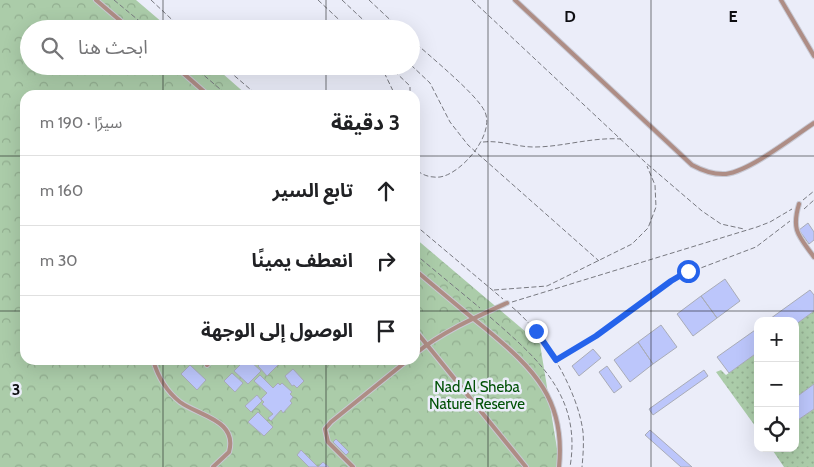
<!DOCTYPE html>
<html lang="ar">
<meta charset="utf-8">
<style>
body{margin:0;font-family:Cabin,"Noto Sans Arabic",sans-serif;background:#f6f6f6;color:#202124;direction:rtl}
.controls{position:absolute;right:15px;bottom:15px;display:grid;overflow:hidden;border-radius:10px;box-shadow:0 5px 20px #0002}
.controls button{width:45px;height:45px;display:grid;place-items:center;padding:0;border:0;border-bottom:1px solid #e0e0e0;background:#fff;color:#202124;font:25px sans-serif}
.stop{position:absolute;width:15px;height:15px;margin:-11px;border:4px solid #2563eb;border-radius:50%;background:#fff}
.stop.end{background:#2563eb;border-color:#fff;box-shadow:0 1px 5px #0008}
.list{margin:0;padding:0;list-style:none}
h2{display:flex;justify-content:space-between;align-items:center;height:65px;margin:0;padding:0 20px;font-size:21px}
h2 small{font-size:16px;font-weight:400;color:#757577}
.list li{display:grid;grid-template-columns:32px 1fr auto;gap:15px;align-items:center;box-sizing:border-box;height:70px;padding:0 20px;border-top:1px solid #e0e0e0}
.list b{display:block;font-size:19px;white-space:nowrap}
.list em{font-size:16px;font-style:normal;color:#757577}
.icon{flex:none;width:28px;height:28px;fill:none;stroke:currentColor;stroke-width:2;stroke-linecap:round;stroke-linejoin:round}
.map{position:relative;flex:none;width:814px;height:467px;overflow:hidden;direction:ltr}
.search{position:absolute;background:#fff;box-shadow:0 5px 20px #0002;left:20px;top:20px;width:400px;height:55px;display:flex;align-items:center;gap:12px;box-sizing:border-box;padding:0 18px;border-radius:28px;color:#757577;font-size:19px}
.panel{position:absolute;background:#fff;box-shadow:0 5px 20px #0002;left:20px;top:90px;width:400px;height:275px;border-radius:15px;direction:rtl}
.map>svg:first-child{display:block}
.grass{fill:url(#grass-dots)}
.park{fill:url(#park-crowns)}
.building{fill:#bcc6fb;stroke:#a9acb7}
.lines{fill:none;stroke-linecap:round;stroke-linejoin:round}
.service-casing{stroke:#c8c9d4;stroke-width:6}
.path{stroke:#787980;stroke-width:1;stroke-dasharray:5 2.5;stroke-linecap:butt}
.service{stroke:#ae8d85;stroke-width:4}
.route{stroke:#2563eb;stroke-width:6}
.grid{fill:none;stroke:#0e0e12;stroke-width:1;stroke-opacity:0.55}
.labels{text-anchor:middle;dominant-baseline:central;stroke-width:5;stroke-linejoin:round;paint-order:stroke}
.park-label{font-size:15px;fill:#015106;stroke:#ebedf9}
.grid-label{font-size:16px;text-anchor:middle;font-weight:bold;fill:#0e0e12;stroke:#ebedf9;stroke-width:5;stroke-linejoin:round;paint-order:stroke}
</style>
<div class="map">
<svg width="814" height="467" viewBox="0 0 814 467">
<defs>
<pattern id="grass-dots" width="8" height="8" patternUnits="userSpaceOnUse" patternTransform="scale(1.25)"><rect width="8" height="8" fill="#abcca9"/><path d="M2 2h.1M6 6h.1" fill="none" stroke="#92ae90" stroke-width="1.8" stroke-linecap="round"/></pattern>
<pattern id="park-crowns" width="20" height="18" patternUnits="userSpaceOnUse" patternTransform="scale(1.25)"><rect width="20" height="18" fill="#abcca9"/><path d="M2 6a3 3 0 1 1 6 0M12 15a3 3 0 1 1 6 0" fill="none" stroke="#92ae90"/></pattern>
</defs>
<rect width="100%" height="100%" fill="#ebedf9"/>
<path class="grass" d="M814 311V384L795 398V325Z
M758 352V430L716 372 721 370 726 375Z
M814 409V467H784L771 448H795V422Z"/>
<path class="park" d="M0 0H136L170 29H29V66H214L247 95H25V360H415V238L540 344 560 467H0Z"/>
<path class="building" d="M808 223 814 232V240L809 244 799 230Z
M725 279 740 301 717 318 701 296Z
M810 290 814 295V311L795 325V321H767Z
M701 296 717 318 693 336 677 314Z
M661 325 677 347 653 364 638 342Z
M758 328V352L729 373 717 357Z
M638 342 653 364 630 382 614 360Z
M593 349 601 358 579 376 572 366Z
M245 360H249L261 371 248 384 234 371Z
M260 360H283L267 376 258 366 262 362Z
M190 365 206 380 197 390 181 374Z
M607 366 622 387 614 393 599 372Z
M293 369 304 381 297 388 294 385 292 386 285 376Z
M704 370 708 376 653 415 649 409Z
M232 373 243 383 235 392 224 381Z
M260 375 273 388 278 383 280 385 282 383 292 392 290 394 293 397 290 401 292 403 283 413 281 410 271 421 268 418 273 414 262 404 264 402 261 399 267 393 254 381Z
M814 384V409L795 422V398Z
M257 395 262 401 251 412 245 406Z
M258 412 273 427 264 436 248 422Z
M650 430 692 467H681L645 435Z
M336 439 349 452 346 455 333 442Z
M301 450 318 467 323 462 329 467H309L297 455Z"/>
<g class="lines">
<g class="service-casing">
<path id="service" d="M96 0 130 29
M515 0 692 165C703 171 713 175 726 174 750 171 793 137 814 123
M781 0 814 56
M175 66 208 95
M799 204C791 231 799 236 814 257
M415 270C439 290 462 310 486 329 534 369 566 400 559 467
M415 330 526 467
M415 354C442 332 476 317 507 303
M153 360C158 377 166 391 180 402 199 416 238 420 229 452L213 467
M207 365 212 360
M353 467 328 442 325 429 331 422 408 360"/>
</g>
<path class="path" d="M114 0 149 29
M151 0 182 29
M318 0 349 29
M342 0 373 29
M369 0 400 29
M472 0 646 163 702 211 721 224 744 229
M411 39C427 54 478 95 485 112 495 135 461 174 440 177 430 178 422 175 415 169
M411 65 430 83 450 122 468 145 599 261
M193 66 227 95
M223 66 257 95
M381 66 395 95
M389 66 410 86V95
M483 142C501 140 516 147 534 147 563 147 591 137 621 139
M803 200 814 191
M804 209 814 200
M415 225 503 299
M415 254 480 308
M494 290 547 286 632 244 648 228 656 207 655 185 647 166
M512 302 757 227 770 222 792 209
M512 307C544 333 578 391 583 432 584 444 583 456 582 467
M490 317C538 359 582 396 570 467
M556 359 596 336 677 277 756 247 790 221"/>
<use href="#service" class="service"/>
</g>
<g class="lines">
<path class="route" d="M536 331 556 360 596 336 671 281 688 271"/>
</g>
<path class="grid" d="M163 0V29M326 0V29M488 0V467M651 0V467M163 66V95M326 66V95M0 156H25M415 156H814M0 311H25M415 311H814M163 360V467M326 360V467"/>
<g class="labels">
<g class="park-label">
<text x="477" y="387">Nad Al Sheba<tspan x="477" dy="17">Nature Reserve</tspan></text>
</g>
</g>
<g class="grid-label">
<text x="570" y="22">D</text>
<text x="733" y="22">E</text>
<text x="16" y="395">3</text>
</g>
</svg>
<div class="controls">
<button>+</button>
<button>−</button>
<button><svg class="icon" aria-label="locate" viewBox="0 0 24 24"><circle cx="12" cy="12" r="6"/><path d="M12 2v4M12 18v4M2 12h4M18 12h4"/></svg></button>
</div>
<div class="stop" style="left:688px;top:271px"></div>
<div class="stop end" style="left:536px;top:331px"></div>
<div class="search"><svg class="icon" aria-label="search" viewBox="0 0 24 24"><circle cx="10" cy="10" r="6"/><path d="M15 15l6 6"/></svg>ابحث هنا</div>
<section class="panel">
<h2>3 دقيقة<small>سيرًا · 190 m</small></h2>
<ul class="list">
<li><svg class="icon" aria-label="ahead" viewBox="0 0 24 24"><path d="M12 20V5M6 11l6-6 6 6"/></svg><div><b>تابع السير</b></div><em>160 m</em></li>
<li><svg class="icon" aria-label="right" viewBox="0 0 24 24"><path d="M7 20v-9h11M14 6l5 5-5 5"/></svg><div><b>انعطف يمينًا</b></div><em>30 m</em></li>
<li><svg class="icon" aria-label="arrive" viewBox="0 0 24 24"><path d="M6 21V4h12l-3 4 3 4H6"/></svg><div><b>الوصول إلى الوجهة</b></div></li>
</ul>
</section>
</div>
